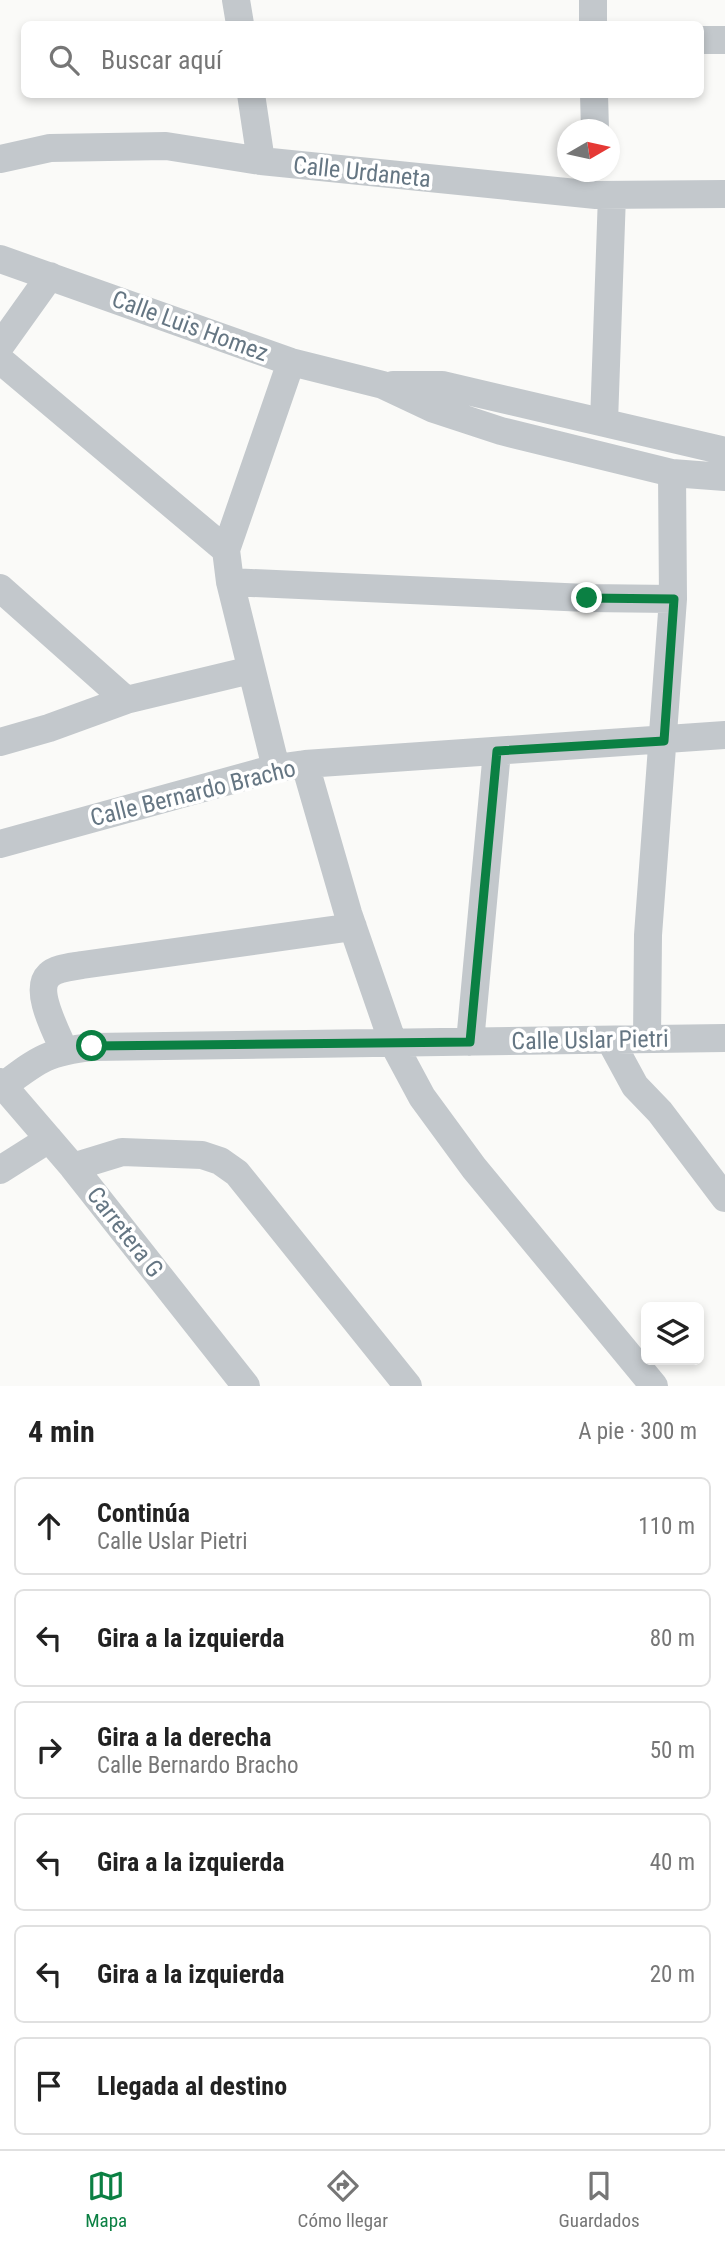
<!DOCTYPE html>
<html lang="es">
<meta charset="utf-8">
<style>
body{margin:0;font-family:"Roboto Condensed",sans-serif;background:#f2f2f2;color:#222}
.controls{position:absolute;right:21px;bottom:21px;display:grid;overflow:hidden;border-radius:10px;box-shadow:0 4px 10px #0003}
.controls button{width:63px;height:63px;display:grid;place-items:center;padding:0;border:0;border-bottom:2px solid #e0e0e0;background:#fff;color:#222;font:35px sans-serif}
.compass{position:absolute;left:557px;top:119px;width:63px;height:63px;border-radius:50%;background:#fff;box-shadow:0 4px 10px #0003;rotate:81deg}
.stop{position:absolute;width:21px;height:21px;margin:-16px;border:5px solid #0b8043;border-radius:50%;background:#fff}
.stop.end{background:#0b8043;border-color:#fff;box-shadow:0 2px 7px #0008}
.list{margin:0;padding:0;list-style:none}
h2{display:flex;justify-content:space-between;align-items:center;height:91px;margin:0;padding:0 28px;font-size:30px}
h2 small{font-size:23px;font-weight:400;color:#767676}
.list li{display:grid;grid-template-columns:46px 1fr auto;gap:21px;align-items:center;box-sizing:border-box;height:98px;margin:0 14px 14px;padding:0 14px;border:2px solid #e0e0e0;border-radius:10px}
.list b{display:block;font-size:26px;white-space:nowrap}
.list p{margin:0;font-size:23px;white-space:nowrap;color:#767676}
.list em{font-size:23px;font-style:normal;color:#767676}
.icon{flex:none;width:38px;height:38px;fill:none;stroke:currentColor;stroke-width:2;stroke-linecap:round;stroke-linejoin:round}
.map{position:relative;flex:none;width:725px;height:1386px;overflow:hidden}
.search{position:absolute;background:#fff;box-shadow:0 4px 10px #0003;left:21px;right:21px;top:21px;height:77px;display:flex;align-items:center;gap:18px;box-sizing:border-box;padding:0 24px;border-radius:10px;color:#767676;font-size:26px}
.sheet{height:763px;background:#fff}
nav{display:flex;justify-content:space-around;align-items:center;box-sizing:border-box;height:98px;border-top:2px solid #e0e0e0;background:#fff;font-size:19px;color:#767676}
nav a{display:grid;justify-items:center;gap:4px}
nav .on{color:#0b8043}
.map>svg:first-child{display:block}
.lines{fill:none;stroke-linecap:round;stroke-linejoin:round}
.minor{stroke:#c3c8cc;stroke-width:28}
.route{stroke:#0b8043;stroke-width:9}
.labels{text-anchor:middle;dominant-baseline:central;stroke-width:7;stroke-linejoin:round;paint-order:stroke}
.street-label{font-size:24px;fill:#657683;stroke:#fff}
</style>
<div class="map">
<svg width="725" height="1386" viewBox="0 0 725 1386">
<rect width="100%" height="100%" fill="#fafaf8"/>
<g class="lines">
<path class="minor" d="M236 0 240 24
M593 0V24
M700 40H725
M251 94 261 161
M594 94 595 130
M0 159 50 148 166 146 261 161 596 195 725 194
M0 259 291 362 383 385 434 409 501 431 672 473 725 477
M0 346 50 276
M0 360 226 550
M393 385H442L725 451
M604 422 612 195
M230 582 587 598 673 599
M0 588 126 700
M0 742 49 728 126 700 251 670
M305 764 348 913 393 1043 422 1097 474 1168 654 1386
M276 768 230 582 226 550 291 362
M0 844 276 768 305 764 725 735
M647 1039 648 935 673 599 672 473
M610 1040 635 1086 660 1112 725 1198
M470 1042 497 751
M64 1050C57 1033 33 990 49 975 56 968 72 967 82 965L353 927
M0 1082 73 1167 246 1386
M3 1086C39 1059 47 1052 92 1047L725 1038
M73 1167 122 1152 202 1155 220 1161 237 1173 408 1386
M0 1170 49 1139"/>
</g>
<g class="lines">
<path class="route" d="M92 1046 470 1042 497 751 664 741 674 599 587 598"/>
</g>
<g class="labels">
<g class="street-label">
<text transform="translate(362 172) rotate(6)">Calle Urdaneta</text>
<text transform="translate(190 326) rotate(20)">Calle Luis Homez</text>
<text transform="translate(193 793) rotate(-14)">Calle Bernardo Bracho</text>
<text transform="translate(590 1040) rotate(-1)">Calle Uslar Pietri</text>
<text transform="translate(125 1232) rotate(52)">Carretera G</text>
</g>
</g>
</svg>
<div class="controls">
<button><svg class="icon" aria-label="layers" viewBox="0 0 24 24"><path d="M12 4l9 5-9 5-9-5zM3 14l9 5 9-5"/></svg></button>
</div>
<svg class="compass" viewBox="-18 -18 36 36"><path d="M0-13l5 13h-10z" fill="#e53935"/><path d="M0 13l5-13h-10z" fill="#767676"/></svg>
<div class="stop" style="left:92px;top:1046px"></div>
<div class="stop end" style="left:587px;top:598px"></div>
<div class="search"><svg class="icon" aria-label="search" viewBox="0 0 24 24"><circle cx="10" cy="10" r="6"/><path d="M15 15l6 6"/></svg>Buscar aquí</div>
</div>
<section class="sheet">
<h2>4 min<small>A pie · 300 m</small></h2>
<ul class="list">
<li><svg class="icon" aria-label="ahead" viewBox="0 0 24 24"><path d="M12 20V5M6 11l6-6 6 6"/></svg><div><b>Continúa</b><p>Calle Uslar Pietri</p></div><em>110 m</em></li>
<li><svg class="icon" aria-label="left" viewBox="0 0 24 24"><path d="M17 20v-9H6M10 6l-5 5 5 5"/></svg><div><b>Gira a la izquierda</b></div><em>80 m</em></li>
<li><svg class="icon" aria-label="right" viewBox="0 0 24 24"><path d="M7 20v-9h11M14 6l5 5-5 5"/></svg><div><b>Gira a la derecha</b><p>Calle Bernardo Bracho</p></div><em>50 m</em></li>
<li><svg class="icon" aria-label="left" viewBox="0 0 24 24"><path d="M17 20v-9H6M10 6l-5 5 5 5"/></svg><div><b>Gira a la izquierda</b></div><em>40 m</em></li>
<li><svg class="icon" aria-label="left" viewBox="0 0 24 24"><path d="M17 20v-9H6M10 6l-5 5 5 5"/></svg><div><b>Gira a la izquierda</b></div><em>20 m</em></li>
<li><svg class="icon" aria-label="arrive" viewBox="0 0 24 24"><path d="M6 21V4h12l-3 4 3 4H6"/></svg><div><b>Llegada al destino</b></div></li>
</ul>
</section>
<nav>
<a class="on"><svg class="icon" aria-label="map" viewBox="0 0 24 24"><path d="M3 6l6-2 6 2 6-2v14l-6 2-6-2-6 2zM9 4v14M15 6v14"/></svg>Mapa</a>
<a><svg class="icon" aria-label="directions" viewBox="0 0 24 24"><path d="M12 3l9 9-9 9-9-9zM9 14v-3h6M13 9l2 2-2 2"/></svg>Cómo llegar</a>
<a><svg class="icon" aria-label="saved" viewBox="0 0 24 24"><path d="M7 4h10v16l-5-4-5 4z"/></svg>Guardados</a>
</nav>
